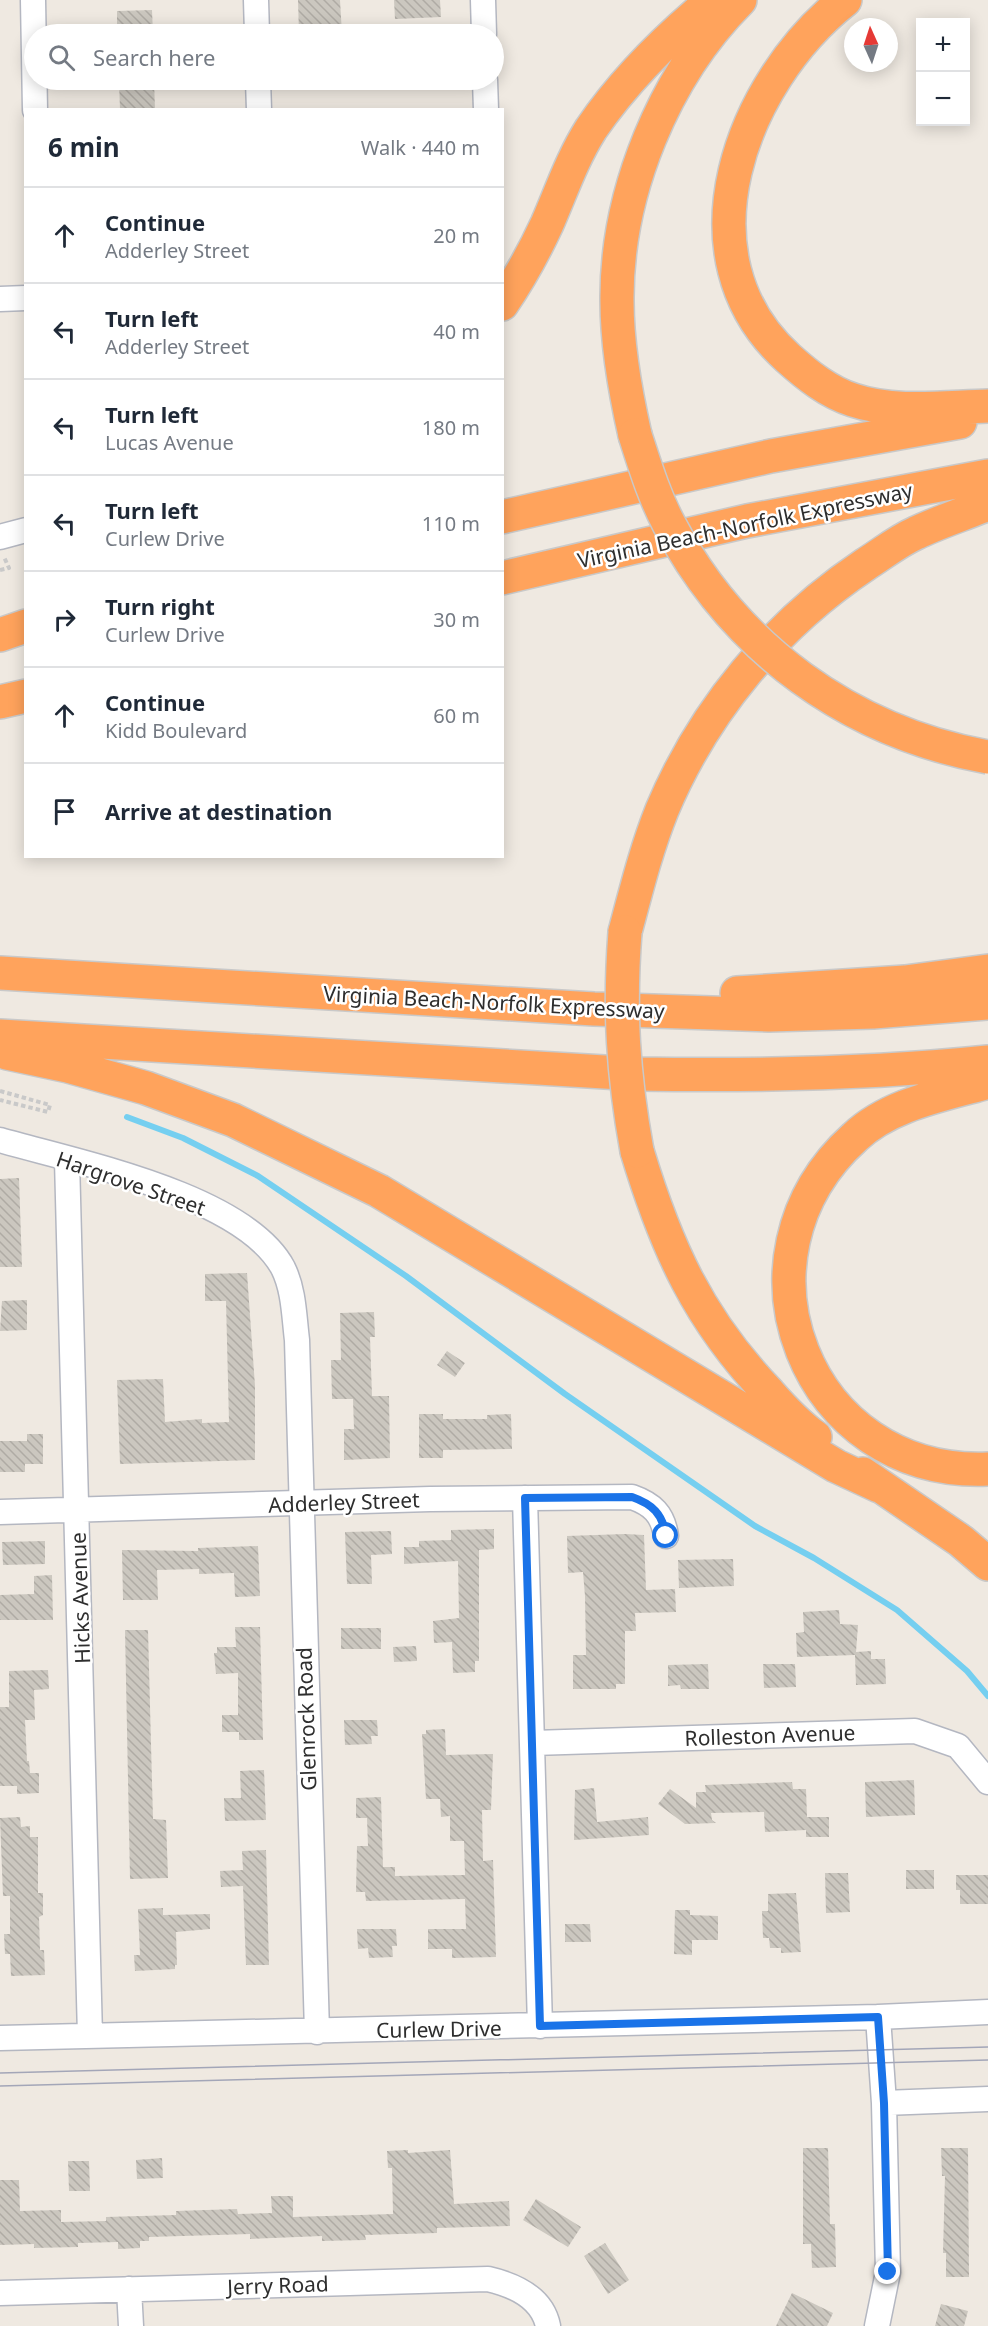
<!DOCTYPE html>
<meta charset="utf-8">
<style>
body{margin:0;font-family:"Noto Sans",sans-serif;background:#f6f6f7;color:#1f2937}
.controls{position:absolute;right:18px;top:18px;display:grid;overflow:hidden;border-radius:0px;box-shadow:0 3px 15px #0003}
.controls button{width:54px;height:54px;display:grid;place-items:center;padding:0;border:0;border-bottom:2px solid #e0e1e3;background:#fff;color:#1f2937;font:30px sans-serif}
.compass{position:absolute;left:844px;top:18px;width:54px;height:54px;border-radius:50%;background:#fff;box-shadow:0 3px 15px #0003;rotate:357deg}
.stop{position:absolute;width:18px;height:18px;margin:-14px;border:4px solid #1a73e8;border-radius:50%;background:#fff}
.stop.end{background:#1a73e8;border-color:#fff;box-shadow:0 2px 6px #0008}
.list{margin:0;padding:0;list-style:none}
h2{display:flex;justify-content:space-between;align-items:center;height:78px;margin:0;padding:0 24px;font-size:26px}
h2 small{font-size:20px;font-weight:400;color:#747a83}
.list li{display:grid;grid-template-columns:39px 1fr auto;gap:18px;align-items:center;box-sizing:border-box;height:96px;padding:0 24px;border-top:2px solid #e0e1e3}
.list b{display:block;font-size:22px;white-space:nowrap}
.list p{margin:0;font-size:20px;white-space:nowrap;color:#747a83}
.list em{font-size:20px;font-style:normal;color:#747a83}
.icon{flex:none;width:33px;height:33px;fill:none;stroke:currentColor;stroke-width:2;stroke-linecap:round;stroke-linejoin:round}
.map{position:relative;flex:none;width:988px;height:2326px;overflow:hidden}
.search{position:absolute;background:#fff;box-shadow:0 3px 15px #0003;left:24px;top:24px;width:480px;height:66px;display:flex;align-items:center;gap:15px;box-sizing:border-box;padding:0 21px;border-radius:33px;color:#747a83;font-size:22px}
.panel{position:absolute;background:#fff;box-shadow:0 3px 15px #0003;left:24px;top:108px;width:480px;height:750px;border-radius:0px}
.map>svg:first-child{display:block}
.lines{fill:none;stroke-linecap:round;stroke-linejoin:round}
.stream{stroke:#75cff0;stroke-width:6}
.building{fill:url(#building-back-hatch)}
.minor-casing{stroke:#b4b7c1;stroke-width:27}
.highway-casing{stroke:#c9c9c9;stroke-width:36}
.path{stroke:#c9c9c9;stroke-width:4;stroke-dasharray:4.5 3;stroke-linecap:butt}
.minor{stroke:#fff;stroke-width:24}
.highway{stroke:#ffa35c;stroke-width:33}
.tram{stroke:#a3a6b8;stroke-width:1.5}
.highway-bridge-casing{stroke:#c9c9c9;stroke-width:36;stroke-linecap:butt}
.highway-bridge{stroke:#ffa35c;stroke-width:33}
.route{stroke:#1a73e8;stroke-width:8}
.labels{text-anchor:middle;dominant-baseline:central;stroke-width:5;stroke-linejoin:round;paint-order:stroke}
.street-label{font-size:21px;fill:#2e2e2e;stroke:#fff}
</style>
<div class="map">
<svg width="988" height="2326" viewBox="0 0 988 2326">
<defs>
<pattern id="building-back-hatch" width="6" height="6" patternUnits="userSpaceOnUse" patternTransform="scale(1.5)"><rect width="6" height="6" fill="#cbc7bf"/><path d="M-1 5l2 2M0 0l6 6M5-1l2 2" fill="none" stroke="#afaba4"/></pattern>
</defs>
<rect width="100%" height="100%" fill="#efe9e1"/>
<g class="lines">
<path class="stream" d="M127 1117 183 1138 258 1176 406 1276 565 1394 755 1526 814 1558 897 1610 967 1671 988 1696"/>
</g>
<path class="building" d="M298 0H340L342 34H299Z
M394 0H440L441 17 395 19Z
M152 10 153 34H117V11Z
M119 80H154L155 110H120Z
M19 1178 22 1267H0V1179Z
M247 1273 255 1386V1460L120 1464 117 1380 163 1379 165 1422 202 1419V1423L229 1422 226 1301H205V1274Z
M27 1300V1330L0 1331 2 1301Z
M374 1312 375 1337H370L372 1396H389L390 1458 344 1460V1429H354L353 1399H332L331 1360H341L340 1313Z
M447 1351 465 1363 455 1377 437 1365Z
M419 1414H443V1419H487V1415L511 1414 512 1449 443 1450V1458H419Z
M27 1434H43V1464H25V1472H0V1441H27Z
M494 1529V1549L479 1550V1661H475V1672L453 1673 452 1642 434 1643 433 1621 459 1618 458 1561 404 1564V1547H419V1541L451 1540V1530Z
M391 1531 392 1554 371 1555 372 1584H347L345 1532Z
M625 1534 644 1535 646 1590 675 1589 676 1612 635 1613 636 1631H625V1684H616V1689H573V1655H586L585 1596 583 1572 568 1573 567 1536Z
M45 1541V1564L3 1565 2 1542Z
M258 1546 260 1596 235 1597 234 1573 199 1574V1569L157 1570 158 1600H123L122 1550 198 1551V1548Z
M733 1559 734 1586 679 1588 678 1560Z
M52 1575 53 1620H0V1595L34 1594V1576Z
M839 1610 840 1624 858 1625 856 1652 871 1651V1659H885L886 1684 856 1685 855 1655 797 1657 796 1633 804 1632 803 1612Z
M235 1627H260L263 1740H239V1732H222V1715H238V1673L216 1674 214 1653H217V1647H236Z
M341 1628H381V1649H341Z
M125 1630H148L153 1819 166 1820 168 1878 130 1879Z
M416 1646 417 1661 394 1662 393 1647Z
M708 1664 709 1689H681L680 1685 668 1686V1665Z
M763 1664H795L796 1687 764 1688Z
M48 1670 49 1689 34 1690 35 1720H25L27 1761H29L30 1773H39V1793L17 1794V1786H0V1707H9V1671Z
M344 1720H377L378 1736H371L372 1744 345 1745Z
M445 1729 446 1755 493 1754 491 1810H482L483 1861 493 1860 496 1957 452 1958V1949H428V1929H466L465 1899 366 1901 365 1892H356L357 1846H368L367 1818H356V1798L381 1797 383 1867H395V1876L465 1875 464 1841H450V1816L441 1817 440 1799H426L422 1734H426V1730Z
M264 1770 266 1820 225 1821 224 1798H241L240 1771Z
M914 1780 915 1815 866 1817 865 1782Z
M792 1782 793 1789H806L807 1817H829V1837H806V1830L765 1832 764 1812 711 1813 712 1820 716 1823 685 1824 658 1804 670 1789 696 1808V1792H706L705 1785Z
M594 1788 597 1822 648 1817 649 1835 574 1840 575 1790Z
M20 1817 21 1827 30 1826V1837H38V1893H43V1915L39 1917 40 1950H44L45 1975 11 1976 10 1954H5L4 1934H10V1896H3L0 1818Z
M266 1850 269 1965H246L243 1886 221 1887 220 1871 243 1870 242 1851Z
M906 1870H934V1889H906Z
M825 1873H848L850 1912 826 1913Z
M956 1875H988V1904H960V1890H956Z
M796 1893 801 1952 781 1953V1948H770L769 1938H763L762 1911H768V1894Z
M163 1908V1915L210 1914V1929L176 1932 177 1965H175V1969L135 1971 134 1955H140L138 1909Z
M675 1910H690V1915L718 1916V1940H692V1955L674 1954Z
M565 1924H590L591 1942H565Z
M357 1929H396L397 1946H392L393 1957 369 1958 368 1948 358 1949Z
M803 2148H828L830 2224H835L836 2267 812 2268 811 2244H803Z
M941 2148H968L969 2277H946V2253H943L945 2176H942Z
M408 2150V2153L450 2150 454 2204 509 2201 510 2226 437 2228V2233L365 2235 366 2240 322 2241V2236L250 2239V2234L149 2237V2241H140V2248L118 2249V2242L78 2243V2247L34 2248V2244L0 2245V2180H19L20 2211 61 2210V2222L106 2221V2217L176 2215V2211L237 2209 238 2214 272 2213 271 2196H293V2217L393 2214 392 2168H388L387 2151Z
M162 2158 163 2178 137 2179 136 2160Z
M68 2161H89L90 2191H69Z
M536 2199 581 2227 568 2247 523 2220Z
M605 2243 629 2280 608 2294 584 2256Z
M792 2293 833 2313 827 2326H776Z
M941 2304 968 2311 964 2326H935Z"/>
<g class="lines">
<g class="minor-casing">
<path id="minor" d="M33 0 35 110
M256 0 257 34
M483 0 484 34
M258 80 259 110
M485 80 486 110
M0 299 26 298
M0 537 26 530
M0 1140C76 1162 244 1195 283 1268 294 1290 294 1316 297 1340L317 2032
M67 1160 90 2036
M525 1498 540 2026
M0 1512 430 1499 632 1497C652 1504 663 1514 666 1536
M533 1743 915 1731 958 1746 988 1782
M0 2038 878 2017 988 2012
M884 2103 988 2099
M129 2289 131 2326
M0 2293 488 2279C514 2285 542 2297 548 2326
M877 2326 888 2272 884 2103 878 2017"/>
</g>
<g class="highway-casing">
<path id="highway" d="M845 0C741 82 675 256 788 358 807 375 828 392 853 400 894 414 945 407 988 406
M502 304C519 279 534 252 547 224 561 192 572 159 591 129 625 79 667 38 713 0
M635 435C625 391 617 346 617 301 616 193 664 76 740 0
M502 517 771 456 960 422
M502 578 747 521 988 476
M0 635 26 626
M0 702 26 696
M625 932C636 891 646 850 662 810 704 710 776 624 866 564 882 554 898 541 916 533 939 522 964 514 988 504
M0 973 594 1009 769 1015 873 1012 988 1003
M737 993 905 982 988 971
M0 1036 638 1074C755 1076 872 1074 988 1062
M7 1053 68 1066 146 1088 233 1120 379 1191 836 1466 879 1486
M988 1082C943 1095 890 1104 855 1137 720 1258 806 1477 988 1469
M637 1151C666 1247 698 1319 769 1393 783 1409 797 1424 815 1437
M863 1474 961 1541 988 1564"/>
</g>
<path class="path" d="M0 570 9 568 4 557
M0 1091 50 1105 48 1112 0 1100"/>
<use href="#minor" class="minor"/>
<use href="#highway" class="highway"/>
<path class="tram" d="M0 2073 988 2047
M0 2086 988 2060"/>
<g class="highway-bridge-casing">
<path id="highway-bridge" d="M635 435C645 466 654 496 669 524 735 649 850 732 988 757
M625 932C619 1011 623 1074 637 1151"/>
</g>
<use href="#highway-bridge" class="highway-bridge"/>
</g>
<g class="lines">
<path class="route" d="M666 1536C663 1514 652 1504 632 1497L525 1498 540 2026 878 2017 884 2103 888 2272"/>
</g>
<g class="labels">
<g class="street-label">
<text transform="translate(745 525) rotate(-12)">Virginia Beach-Norfolk Expressway</text>
<text transform="translate(494 1002) rotate(3)">Virginia Beach-Norfolk Expressway</text>
<text transform="translate(131 1183) rotate(19)">Hargrove Street</text>
<text transform="translate(344 1502) rotate(-2)">Adderley Street</text>
<text transform="translate(80 1598) rotate(-92)">Hicks Avenue</text>
<text transform="translate(306 1719) rotate(-92)">Glenrock Road</text>
<text transform="translate(770 1735) rotate(-2)">Rolleston Avenue</text>
<text transform="translate(439 2029) rotate(-1)">Curlew Drive</text>
<text transform="translate(278 2285) rotate(-2)">Jerry Road</text>
</g>
</g>
</svg>
<div class="controls">
<button>+</button>
<button>−</button>
</div>
<svg class="compass" viewBox="-18 -18 36 36"><path d="M0-13l5 13h-10z" fill="#e53935"/><path d="M0 13l5-13h-10z" fill="#747a83"/></svg>
<div class="stop" style="left:666px;top:1536px"></div>
<div class="stop end" style="left:888px;top:2272px"></div>
<div class="search"><svg class="icon" aria-label="search" viewBox="0 0 24 24"><circle cx="10" cy="10" r="6"/><path d="M15 15l6 6"/></svg>Search here</div>
<section class="panel">
<h2>6 min<small>Walk · 440 m</small></h2>
<ul class="list">
<li><svg class="icon" aria-label="ahead" viewBox="0 0 24 24"><path d="M12 20V5M6 11l6-6 6 6"/></svg><div><b>Continue</b><p>Adderley Street</p></div><em>20 m</em></li>
<li><svg class="icon" aria-label="left" viewBox="0 0 24 24"><path d="M17 20v-9H6M10 6l-5 5 5 5"/></svg><div><b>Turn left</b><p>Adderley Street</p></div><em>40 m</em></li>
<li><svg class="icon" aria-label="left" viewBox="0 0 24 24"><path d="M17 20v-9H6M10 6l-5 5 5 5"/></svg><div><b>Turn left</b><p>Lucas Avenue</p></div><em>180 m</em></li>
<li><svg class="icon" aria-label="left" viewBox="0 0 24 24"><path d="M17 20v-9H6M10 6l-5 5 5 5"/></svg><div><b>Turn left</b><p>Curlew Drive</p></div><em>110 m</em></li>
<li><svg class="icon" aria-label="right" viewBox="0 0 24 24"><path d="M7 20v-9h11M14 6l5 5-5 5"/></svg><div><b>Turn right</b><p>Curlew Drive</p></div><em>30 m</em></li>
<li><svg class="icon" aria-label="ahead" viewBox="0 0 24 24"><path d="M12 20V5M6 11l6-6 6 6"/></svg><div><b>Continue</b><p>Kidd Boulevard</p></div><em>60 m</em></li>
<li><svg class="icon" aria-label="arrive" viewBox="0 0 24 24"><path d="M6 21V4h12l-3 4 3 4H6"/></svg><div><b>Arrive at destination</b></div></li>
</ul>
</section>
</div>
